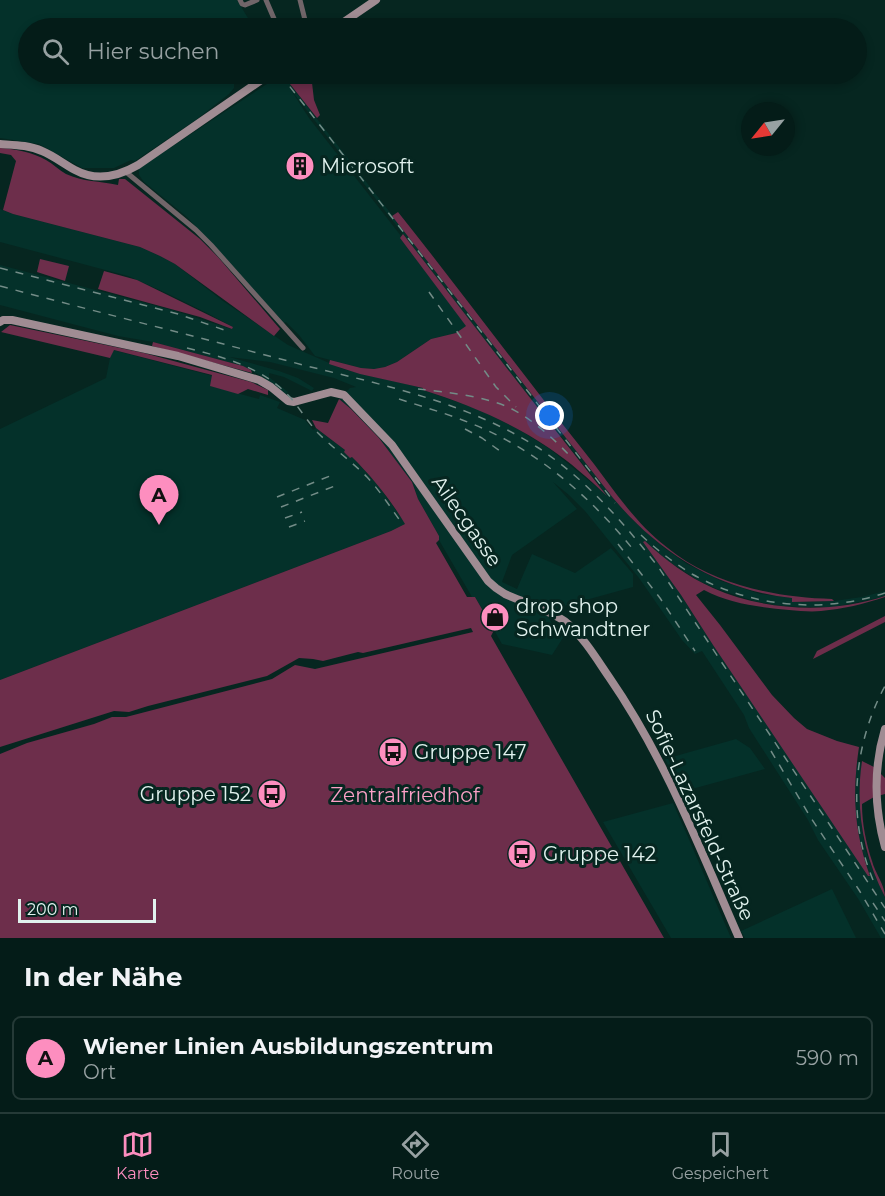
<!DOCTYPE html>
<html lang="de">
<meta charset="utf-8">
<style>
body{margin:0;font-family:Montserrat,sans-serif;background:#122925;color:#f1f3f6}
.compass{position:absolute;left:741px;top:102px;width:54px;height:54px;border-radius:50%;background:#041c18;box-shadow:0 3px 9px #0003;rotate:240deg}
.scale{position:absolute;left:18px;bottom:15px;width:138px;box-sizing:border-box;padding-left:6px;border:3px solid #e1f2ee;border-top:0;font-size:16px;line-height:21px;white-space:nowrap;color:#e1f2ee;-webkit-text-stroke:4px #062620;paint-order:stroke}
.you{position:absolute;left:550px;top:416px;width:21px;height:21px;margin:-15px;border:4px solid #fff;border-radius:50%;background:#1a73e8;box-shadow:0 0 0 9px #1a73e833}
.badge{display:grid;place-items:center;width:39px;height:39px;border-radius:50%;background:#fd8ebf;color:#111;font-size:20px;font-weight:700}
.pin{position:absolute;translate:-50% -50px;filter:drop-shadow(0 2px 3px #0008)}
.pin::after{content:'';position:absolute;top:32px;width:21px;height:18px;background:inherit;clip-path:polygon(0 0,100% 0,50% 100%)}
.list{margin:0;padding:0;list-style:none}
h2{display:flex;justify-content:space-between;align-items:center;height:78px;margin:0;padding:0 24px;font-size:26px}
h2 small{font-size:20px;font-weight:400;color:#97a1a2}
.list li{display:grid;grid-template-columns:39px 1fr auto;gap:18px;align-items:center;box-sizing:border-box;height:84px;margin:0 12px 12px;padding:0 12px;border:2px solid #253a37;border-radius:9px}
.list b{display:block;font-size:22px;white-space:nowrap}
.list p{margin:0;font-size:20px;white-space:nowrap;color:#97a1a2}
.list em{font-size:20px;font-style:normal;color:#97a1a2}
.icon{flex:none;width:33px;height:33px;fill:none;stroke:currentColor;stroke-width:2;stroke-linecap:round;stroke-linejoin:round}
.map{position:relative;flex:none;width:885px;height:938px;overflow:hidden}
.search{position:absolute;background:#041c18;box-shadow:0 3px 9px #0003;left:18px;right:18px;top:18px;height:66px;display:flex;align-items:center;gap:15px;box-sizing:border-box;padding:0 21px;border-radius:33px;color:#97a1a2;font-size:22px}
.sheet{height:174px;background:#041c18}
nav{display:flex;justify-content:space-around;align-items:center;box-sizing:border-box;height:84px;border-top:2px solid #253a37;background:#041c18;font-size:16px;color:#97a1a2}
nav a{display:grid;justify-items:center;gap:3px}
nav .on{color:#fd8ebf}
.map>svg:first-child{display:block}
.built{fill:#04312a}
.green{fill:#6d2e4b}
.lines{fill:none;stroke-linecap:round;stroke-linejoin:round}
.street{stroke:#716569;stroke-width:5}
.secondary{stroke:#a08c93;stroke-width:8}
.rail{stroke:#738c87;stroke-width:1.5;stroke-dasharray:8 8;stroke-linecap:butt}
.labels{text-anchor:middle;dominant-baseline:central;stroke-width:6;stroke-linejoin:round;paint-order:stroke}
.poi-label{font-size:20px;fill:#e1f2ee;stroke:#062620;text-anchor:start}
.street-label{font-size:20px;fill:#e1f2ee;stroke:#062620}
.park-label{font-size:20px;fill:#fba0c6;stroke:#062620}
</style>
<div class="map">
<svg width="885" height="938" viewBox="0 0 885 938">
<rect width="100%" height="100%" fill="#062620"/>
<path class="built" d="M0 0H237L254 28H28V74H262L251 79 244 76 234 83V88L229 94 197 119 135 161 131 160 114 168H82L39 144 0 138Z
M282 74 613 498 632 519 663 547 687 564 721 581 760 594 793 598 792 602 834 601 862 597 885 591V596L878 598 834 607H801L783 606 754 601 717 589 699 581 671 563 645 542H644L681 595 713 645 870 876 859 840 855 808 856 769 857 762 862 763 859 790 862 827 865 849 872 868 885 898V938H881L859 900 818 840 808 820 749 728 744 715 702 651 695 654 682 640 639 578 585 511 569 495 553 482 577 509 512 555 502 582 517 589 532 554 575 573 611 548 633 574V587L557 608 550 621 566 633 552 655 502 644 475 597H472L439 540V536L418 499 412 482 379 438 351 409 339 399 350 388 356 387 334 378 270 362 229 357 279 371 298 378 314 388 312 391 284 377 269 373V377L288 392 285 395 263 377 243 366 153 342 118 336 0 305V265L172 310 231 329 233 327 207 313 164 292 128 276 0 242V209L13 214 140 247 160 256 175 264 223 301 288 345 343 369 423 388V390L478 409 518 429 550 449 604 493 598 483 513 376 403 234 291 90 309 118 401 236 400 238 467 326 456 333 431 339 397 362 385 367 374 369 361 368 315 356 299 335 286 322 284 323 187 217 144 182 139 175V170L141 167Z
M113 350 213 376 211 386 259 399 260 395 280 402 277 408 305 420 313 430 316 428 345 450 350 458 352 457 377 484 406 524 391 531 0 680V429L106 378 110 358Z
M736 739 750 748 765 769 681 792 665 759Z
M673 803 688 837 731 938H671L603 822Z
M832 889 856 938H745L741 931Z"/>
<path class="green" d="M282 74H311L314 100 320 115 317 118Z
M0 148C16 149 32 152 46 160 53 164 59 170 66 174 83 182 100 181 118 185L119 179H125L200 239 218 257 280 329 274 336 175 264 160 256 140 247 13 214 3 210 16 161 11 155 0 153Z
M398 212C461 291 520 371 583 450 601 472 617 497 636 518 648 532 662 544 677 555 720 586 780 598 832 599L834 601 792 602V598C719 590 660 554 613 498L392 216Z
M403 234 513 376 607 496C589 479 570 462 549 448 510 422 468 404 423 390V388L360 374 329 364 330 360 361 368 374 369 385 367 397 362 431 339 456 333 466 326 400 238Z
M40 259 69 266 65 281 37 272Z
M104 271 137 280 233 327 232 329 200 317 98 289Z
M10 325 144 353 251 382 268 390V395L248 389 238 394 210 386 212 375 114 350 110 358 1 332Z
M153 342 243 366 251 370 252 373 152 346Z
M339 399 351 409 379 438 412 482 418 499 439 536V540L436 543 467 597H475L494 630 491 636 664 938H0V754L27 743 94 724 112 717H126L272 679 295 665 315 669 473 632 471 628 363 653 358 652 323 661 313 659 299 658 267 676 148 706 129 712 114 711 0 747V680L391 531 405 524C391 500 372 477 352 457L350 458 344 452 345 450 316 428 312 420 328 423Z
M645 541C665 560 688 577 713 588 764 611 832 614 885 596V597C864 604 843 609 821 611 811 612 800 611 789 610 760 607 730 604 704 590L696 595 720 625 772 695 794 718 807 729 837 741 859 747C852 794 854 831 870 876H868L713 645 681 595 643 542Z
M885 616V622L813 659 817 651Z
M862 761 874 767 885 778V794L874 797 862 804C862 823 866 843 872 861 875 873 885 885 885 897 863 855 855 808 862 761Z"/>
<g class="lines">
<path class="street" d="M240 0 242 4 245 5 257 0
M266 0 278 28
M300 0 307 28
M126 172 196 230 211 245 303 348"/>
<path class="secondary" d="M335 28 376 0
M0 144C14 145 29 145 42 151 54 156 64 164 75 170 97 182 119 176 138 165L270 74
M0 322 3 320H12L178 356 259 380 271 387 288 401 294 402 331 392 344 395 392 445 488 581 496 588 505 594C523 602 552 611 567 623 584 638 596 658 609 677 665 758 700 849 739 938
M885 729C873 769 874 807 885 847"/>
<path class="rail" d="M280 74 615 503
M0 268 178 314 230 332
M0 286C101 313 202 338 303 365 383 385 466 402 537 447 586 479 623 522 659 568L885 908
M429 292 496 387 516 407
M187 348C226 358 262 367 290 397 300 409 308 422 318 433 334 449 351 461 367 477 380 491 391 508 403 525
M418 389C446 392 483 396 508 407 531 418 553 438 570 456
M399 399C427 408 455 416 482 428 541 454 591 498 632 548
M465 429 482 438 504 454
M277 497 335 474
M281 507 340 484
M285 518 302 512
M289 527 305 521
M641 535C657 550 674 563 692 574 750 607 822 614 885 593
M618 544 660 598 695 651
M771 751 811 818 859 890 885 934
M873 880C847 818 853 745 885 686
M873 903 885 921"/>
</g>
<defs>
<g id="building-disc" transform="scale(1.5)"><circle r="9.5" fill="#fd8ebf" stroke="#062620"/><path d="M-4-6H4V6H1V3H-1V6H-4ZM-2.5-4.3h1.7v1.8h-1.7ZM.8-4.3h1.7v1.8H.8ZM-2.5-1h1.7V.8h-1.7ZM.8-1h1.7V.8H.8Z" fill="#111"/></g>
<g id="shop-disc" transform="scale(1.5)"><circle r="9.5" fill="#fd8ebf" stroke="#062620"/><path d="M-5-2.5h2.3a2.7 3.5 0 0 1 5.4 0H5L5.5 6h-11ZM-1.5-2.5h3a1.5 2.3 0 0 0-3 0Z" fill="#111"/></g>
<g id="bus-disc" transform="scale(1.5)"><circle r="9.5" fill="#fd8ebf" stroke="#062620"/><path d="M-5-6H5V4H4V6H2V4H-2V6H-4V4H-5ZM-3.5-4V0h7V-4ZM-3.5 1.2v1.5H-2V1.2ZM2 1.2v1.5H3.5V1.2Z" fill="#111"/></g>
</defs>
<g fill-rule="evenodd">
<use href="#building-disc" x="300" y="166"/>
<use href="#shop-disc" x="495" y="617"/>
<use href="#bus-disc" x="393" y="752"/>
<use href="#bus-disc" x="272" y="794"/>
<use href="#bus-disc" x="522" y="854"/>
</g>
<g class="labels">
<g class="poi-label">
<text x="321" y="166">Microsoft</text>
<text x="516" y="606">drop shop<tspan x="516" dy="23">Schwandtner</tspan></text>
<text x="414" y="752">Gruppe 147</text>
<text x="251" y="794" text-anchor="end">Gruppe 152</text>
<text x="543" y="854">Gruppe 142</text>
</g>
<g class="street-label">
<text transform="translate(467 521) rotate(55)">Ailecgasse</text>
<text transform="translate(700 815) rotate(65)">Sofie-Lazarsfeld-Straße</text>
</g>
<g class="park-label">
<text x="405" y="795">Zentralfriedhof</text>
</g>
</g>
</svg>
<svg class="compass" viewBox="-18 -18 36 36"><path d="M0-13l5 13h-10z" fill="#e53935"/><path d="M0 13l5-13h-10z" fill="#97a1a2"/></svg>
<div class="scale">200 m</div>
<div class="you"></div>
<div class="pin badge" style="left:159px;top:525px">A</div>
<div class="search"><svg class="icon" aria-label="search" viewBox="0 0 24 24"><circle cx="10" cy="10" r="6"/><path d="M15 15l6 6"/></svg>Hier suchen</div>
</div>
<section class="sheet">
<h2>In der Nähe<small></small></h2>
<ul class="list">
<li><span class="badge">A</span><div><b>Wiener Linien Ausbildungszentrum</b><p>Ort</p></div><em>590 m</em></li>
</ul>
</section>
<nav>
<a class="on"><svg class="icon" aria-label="map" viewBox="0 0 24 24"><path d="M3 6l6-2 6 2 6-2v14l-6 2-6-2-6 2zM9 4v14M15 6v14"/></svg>Karte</a>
<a><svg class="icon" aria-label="directions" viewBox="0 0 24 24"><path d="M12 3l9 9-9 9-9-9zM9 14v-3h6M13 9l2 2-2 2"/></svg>Route</a>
<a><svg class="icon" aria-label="saved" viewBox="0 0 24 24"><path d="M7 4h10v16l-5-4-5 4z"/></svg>Gespeichert</a>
</nav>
